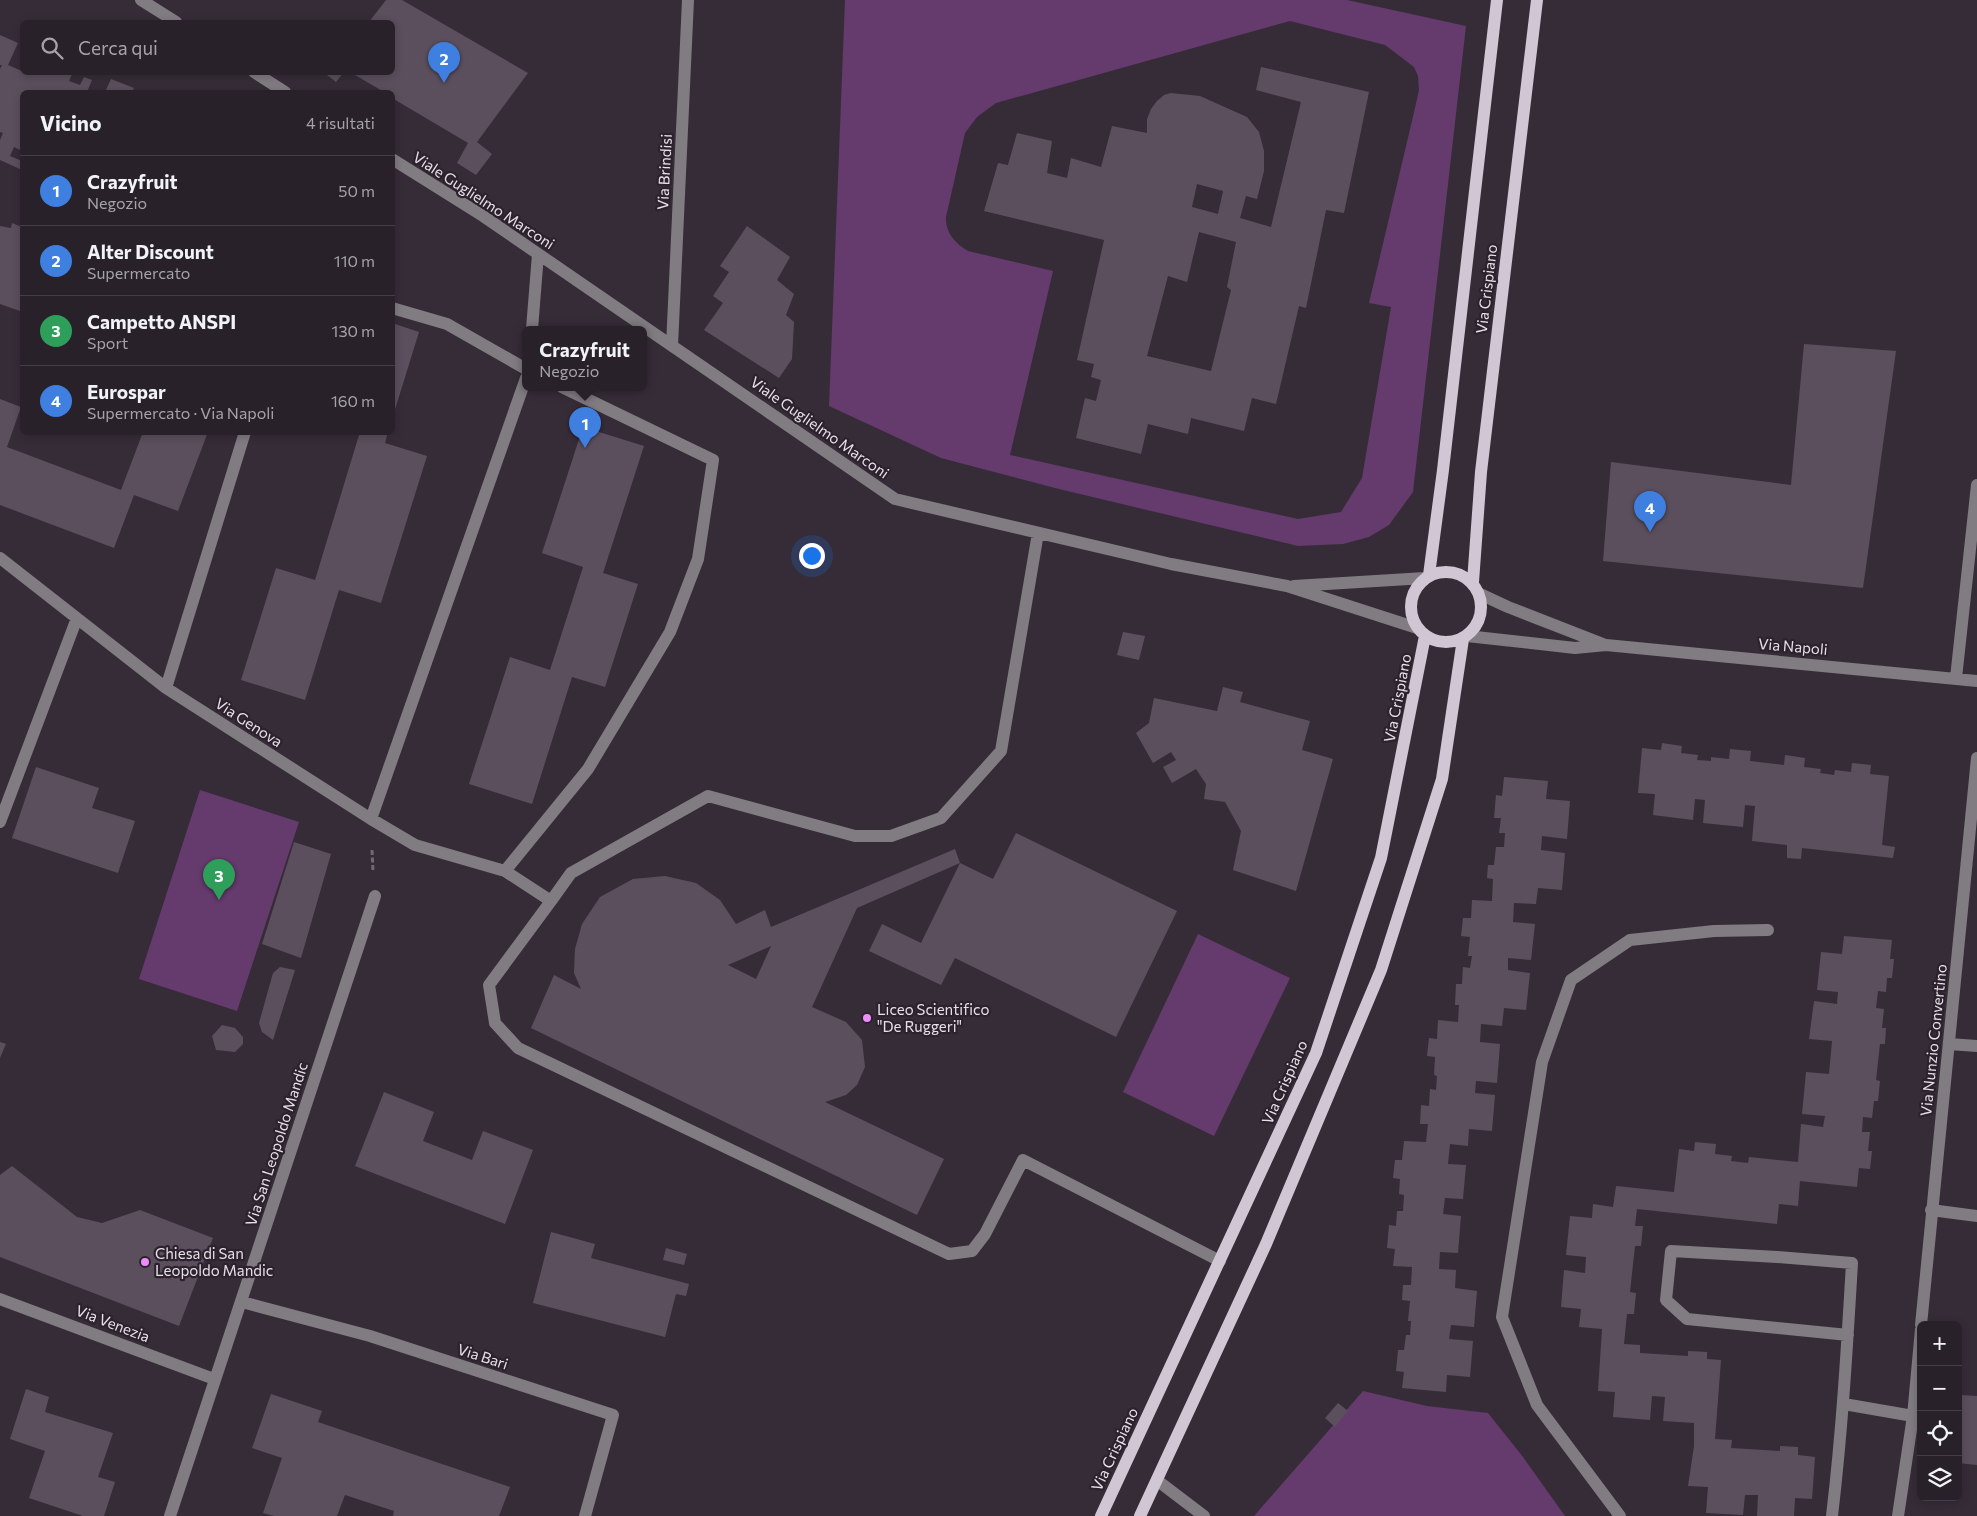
<!DOCTYPE html>
<html lang="it">
<meta charset="utf-8">
<style>
body{margin:0;font-family:Commissioner,sans-serif;background:#302932;color:#f1f3f6}
.controls{position:absolute;right:15px;bottom:15px;display:grid;overflow:hidden;border-radius:8px;box-shadow:0 2px 8px #0003}
.controls button{width:45px;height:45px;display:grid;place-items:center;padding:0;border:0;border-bottom:1px solid #443e47;background:#28212a;color:#f1f3f6;font:25px sans-serif}
.you{position:absolute;left:811px;top:555px;width:18px;height:18px;margin:-12px;border:4px solid #fff;border-radius:50%;background:#1a73e8;box-shadow:0 0 0 8px #1a73e833}
.badge{display:grid;place-items:center;width:32px;height:32px;border-radius:50%;background:#8c9099;color:#fff;font-size:16px;font-weight:700}
.pin{position:absolute;translate:-50% -41px;filter:drop-shadow(0 1px 2px #0008)}
.pin::after{content:'';position:absolute;top:26px;width:18px;height:15px;background:inherit;clip-path:polygon(0 0,100% 0,50% 100%)}
.popup{position:absolute;left:522px;top:326px;width:125px;height:65px;box-sizing:border-box;display:grid;place-content:center;border-radius:8px;background:#28212a;filter:drop-shadow(0 1px 4px #0005);font-size:16px;white-space:nowrap;color:#a5a3a8}
.popup b{font-size:19px;color:#f1f3f6}
.popup::after{content:'';position:absolute;left:50%;top:100%;margin-left:-10px;border:10px solid transparent;border-top-color:#28212a}
.list{margin:0;padding:0;list-style:none}
h2{display:flex;justify-content:space-between;align-items:center;height:65px;margin:0;padding:0 20px;font-size:21px}
h2 small{font-size:16px;font-weight:400;color:#a5a3a8}
.list li{display:grid;grid-template-columns:32px 1fr auto;gap:15px;align-items:center;box-sizing:border-box;height:70px;padding:0 20px;border-top:1px solid #443e47}
.list b{display:block;font-size:19px;white-space:nowrap}
.list p{margin:0;font-size:16px;white-space:nowrap;color:#a5a3a8}
.list em{font-size:16px;font-style:normal;color:#a5a3a8}
.icon{flex:none;width:28px;height:28px;fill:none;stroke:currentColor;stroke-width:2;stroke-linecap:round;stroke-linejoin:round}
.map{position:relative;flex:none;width:1977px;height:1516px;overflow:hidden}
.search{position:absolute;background:#28212a;box-shadow:0 2px 8px #0003;left:20px;top:20px;width:375px;height:55px;display:flex;align-items:center;gap:12px;box-sizing:border-box;padding:0 18px;border-radius:8px;color:#a5a3a8;font-size:19px}
.panel{position:absolute;background:#28212a;box-shadow:0 2px 8px #0003;left:20px;top:90px;width:375px;height:345px;border-radius:8px}
.map>svg:first-child{display:block}
.green{fill:#653a6d;fill-rule:evenodd}
.building{fill:#5b4f5d;fill-rule:evenodd}
.lines{fill:none;stroke-linecap:round;stroke-linejoin:round}
.path{stroke:#716873;stroke-width:3;stroke-dasharray:5 2.5;stroke-linecap:butt}
.minor{stroke:#817b82;stroke-width:12}
.major{stroke:#d1c6d3;stroke-width:12}
.poi-dot{fill:#eb8dfc;stroke:#2c222e;stroke-width:2}
.labels{text-anchor:middle;dominant-baseline:central;stroke-width:4.5;stroke-linejoin:round;paint-order:stroke}
.street-label{font-size:15px;fill:#e6dfe8;stroke:#2c222e}
.poi-label{font-size:15px;fill:#e6dfe8;stroke:#2c222e;text-anchor:start}
</style>
<div class="map">
<svg width="1977" height="1516" viewBox="0 0 1977 1516">
<rect width="100%" height="100%" fill="#362c38"/>
<path class="green" d="M845 0H1347L1466 26 1413 492 1389 525 1369 537 1343 544 1298 546 1059 489 941 458 829 406ZM1290 21 1385 45 1414 67 1418 76 1419 90 1415 108 1369 303 1391 307 1362 478 1341 512 1298 519 1010 455 1053 271 968 251C956 244 945 233 946 217L965 133 977 117 996 103Z
M200 790 299 822 237 1011 139 979Z
M1198 934 1290 978 1214 1136 1123 1092Z
M1363 1391 1427 1406 1488 1413 1523 1457 1565 1516H1254Z"/>
<path class="building" d="M386 0H402L528 73 477 142 492 154 476 175 457 163 468 143 392 98V92H384L350 72H392V22H369Z
M0 35 18 43 8 65 22 71V72H73L69 81 80 85 84 77 92 80 87 92H22V151L14 147 10 156 22 161V170L0 160V140L3 133 0 132V69L2 65H0Z
M1261 67 1369 92 1344 213 1326 210 1306 308 1299 306 1276 404 1252 398 1244 431 1191 418 1188 434 1148 424 1141 454 1076 438 1085 398 1096 401 1101 380 1091 377 1094 364 1077 360 1104 240 984 211 998 163 1008 165 1017 133 1052 141 1047 173 1067 178 1071 158 1101 167 1112 126 1147 133V119L1151 109 1157 101 1164 95 1171 93 1200 96 1247 117 1259 132 1264 151V171L1257 199 1246 196 1240 218 1271 227 1301 102 1256 90ZM1197 184 1223 191 1218 214 1192 207ZM1199 232 1236 242 1227 287 1231 290 1211 371 1147 356 1168 276 1187 282Z
M323 72H344L336 82Z
M111 79 134 88 132 92H105Z
M12 223 22 227V305L20 311 0 304V226L11 228Z
M747 226 790 257 777 280 794 294 786 315 794 322 792 359 779 378 704 330 723 303 713 296 729 272 720 266Z
M392 323 419 332 393 416H392Z
M1804 344 1896 351 1863 588 1603 561 1611 462 1791 485Z
M0 399 21 407 7 447 121 490 143 432H208L178 511 134 495 114 548 0 505Z
M583 427 644 446 603 573 638 584 605 687 572 677 532 804 469 784 510 657 550 670 583 567 542 553Z
M388 432 385 443 427 456 381 603 339 590 305 700 241 680 276 568 315 580 359 435 353 432Z
M1123 632 1145 636 1139 660 1117 655Z
M1223 687 1243 692 1240 702 1310 721 1302 750 1333 759 1296 891 1233 870 1241 831 1225 802 1204 799 1206 784 1196 769 1172 783 1163 767 1176 760 1171 752 1153 763 1136 733 1149 723 1154 698 1217 711Z
M1662 743 1682 746 1681 753 1698 755 1697 760 1711 761V757L1729 759 1730 749 1751 751 1750 761 1784 765 1785 755 1805 758 1804 767 1821 769 1820 773 1834 775 1835 770 1851 772 1852 763 1871 765 1870 774 1889 776 1882 845 1895 847 1893 858 1802 848 1801 859 1787 858V845L1752 841 1755 806 1745 805 1743 827 1703 823 1705 800 1695 799 1693 820 1653 815 1655 794 1638 793 1642 748 1661 750Z
M36 767 99 788 92 808 135 821 118 873 12 838Z
M1504 777 1548 781 1546 799 1570 801 1567 839 1542 836 1541 850 1565 853 1562 890 1538 888 1536 904 1514 903 1513 922 1535 924 1531 960 1508 958V970L1530 973 1526 1010 1504 1008 1502 1026 1481 1024 1480 1042 1500 1044 1497 1083 1476 1081 1475 1093 1495 1095 1492 1131 1469 1129 1468 1146 1450 1144 1448 1164 1466 1165 1463 1199 1445 1198 1443 1214 1461 1216 1458 1253 1440 1252 1439 1269 1456 1270 1455 1288 1477 1291 1474 1327 1451 1325 1449 1339 1473 1341 1470 1377 1447 1375 1446 1392 1402 1388 1404 1372 1396 1371 1398 1350H1404L1406 1335H1410L1411 1321H1408L1410 1301 1402 1300 1403 1285H1411L1412 1267 1393 1266 1395 1249 1387 1248 1389 1225 1396 1226 1397 1211H1403L1404 1195 1399 1194 1400 1179 1393 1178 1395 1160H1402L1404 1141 1426 1142 1428 1124H1420L1421 1105 1429 1106 1430 1089 1436 1090 1437 1076 1434 1075 1435 1057 1427 1056 1429 1038 1437 1039 1438 1020 1458 1022 1459 1005H1455L1456 984H1462L1463 967 1470 968 1472 956H1468L1470 937 1461 936 1463 918H1471L1472 900 1492 901 1493 879 1487 878 1488 865H1494L1496 847H1504L1505 833H1499L1501 818H1494L1496 795 1502 796Z
M1016 833 1177 911 1116 1037 955 958 941 985 869 951 882 924 921 943 960 863 993 879Z
M294 842 331 854 301 958 262 944Z
M955 849 960 863 857 908 812 1007 846 1022 862 1040 865 1067 857 1085 846 1095 825 1102 944 1159 917 1215 531 1028 554 975 581 989 574 973 575 949 582 924 600 897 633 879 665 876 696 883 720 900 736 924 765 910 771 927ZM771 946 756 979 728 965 744 958Z
M1844 936 1892 940 1890 959H1894L1892 978H1887L1886 992 1878 991 1876 1008 1884 1009 1882 1028H1886L1885 1044H1880L1876 1080 1880 1081 1878 1101H1874L1872 1118 1863 1117 1862 1132H1870L1868 1151H1872L1870 1169 1859 1168 1857 1187 1800 1181 1798 1206 1779 1204 1777 1224 1637 1209 1635 1226H1643L1641 1246H1635L1630 1292 1636 1293 1634 1314H1627L1624 1344 1640 1345V1353L1688 1356V1351L1707 1352V1359L1721 1360 1715 1439 1732 1440 1731 1448 1780 1451V1446L1798 1447V1455L1815 1457 1812 1499 1795 1498 1794 1516H1757L1758 1495H1745L1743 1515 1706 1513 1708 1487 1688 1486 1694 1446V1423L1663 1421 1665 1397 1652 1396 1650 1420 1613 1417 1615 1392 1598 1391 1602 1329 1579 1327 1581 1309 1561 1307 1564 1270 1585 1273 1586 1257 1566 1255 1570 1216 1592 1218 1593 1204 1613 1207 1616 1186 1674 1192 1679 1149 1694 1151 1695 1142 1716 1144 1715 1154 1732 1156 1731 1161 1748 1163 1749 1157 1798 1162 1801 1124 1823 1127 1825 1116 1802 1114 1806 1072 1829 1074 1832 1041 1809 1039 1814 1001 1837 1004 1838 992 1817 990 1821 952 1842 954Z
M280 967 295 970 273 1040 262 1032 259 1023 273 973Z
M222 1025 235 1028 243 1037V1044L235 1052 216 1050 212 1036Z
M0 1042 6 1044 0 1058Z
M384 1092 434 1112 423 1141 472 1160 483 1131 533 1150 505 1224 355 1166Z
M12 1166 77 1217 102 1223 140 1210 213 1238 179 1326 0 1257V1175Z
M551 1232 595 1244 591 1258 689 1284 686 1296 676 1294 665 1337 533 1303Z
M666 1248 687 1254 684 1265 663 1260Z
M26 1389 49 1397 45 1412 113 1433 98 1477 115 1482 104 1516H83L29 1498 45 1451 10 1439Z
M271 1394 322 1411 318 1422 510 1487 499 1516H393L394 1511 345 1495 337 1516H274L263 1513 282 1458 252 1448Z
M1961 1395 1977 1396V1465L1958 1463V1401H1960Z
M1338 1403 1348 1411 1335 1427 1325 1418Z"/>
<g class="lines">
<path class="path" d="M372 850 373 871"/>
<path class="minor" d="M141 0 176 22
M254 72 285 92
M392 159 483 216 895 499 1171 564 1287 586 1417 628
M392 308 447 324 526 369
M532 329 538 254
M672 346 688 0
M0 558 166 688 371 819 415 845 505 871 551 901 571 873 708 796 855 836H891L941 818 1001 751 1038 533
M1294 586 1425 578
M1480 594 1508 607 1603 644
M1467 636 1575 648 1606 645 1977 681
M1956 678 1977 485
M166 688 245 432
M371 819 526 378
M0 822 77 618
M505 871 588 769 670 632 698 559 713 460 562 387
M551 901 489 985 495 1023 518 1048 949 1254 972 1251 985 1234 1023 1160 1220 1261
M1949 1044 1977 1046
M1931 1210 1977 1216
M0 1299 214 1379
M242 1302 370 1336 613 1415 585 1516
M1921 1325 1977 758
M1844 1404 1913 1416
M1158 1481 1204 1516
M170 1516 375 896
M1620 1516 1537 1405 1502 1317 1542 1062 1571 980 1630 940 1714 931 1768 930
M1832 1516C1842 1432 1847 1348 1852 1263L1777 1257 1671 1251 1666 1300 1687 1319 1848 1335
M1898 1516 1913 1416 1921 1329"/>
<path class="major" d="M1411 607a35 35 0 1 1 70 0a35 35 0 1 1-70 0Z
M1429 575 1443 470 1497 0
M1473 582 1481 472 1537 0
M1101 1516 1316 1053 1381 858 1425 636
M1140 1516 1266 1244 1381 970 1442 779 1463 639"/>
</g>
<g class="poi-dot">
<circle cx="867" cy="1018" r="5"/>
<circle cx="145" cy="1262" r="5"/>
</g>
<g class="labels">
<g class="street-label">
<text transform="translate(664 172) rotate(-87)">Via Brindisi</text>
<text transform="translate(484 200) rotate(33)">Viale Guglielmo Marconi</text>
<text transform="translate(1486 289) rotate(-83)">Via Crispiano</text>
<text transform="translate(820 427) rotate(35)">Viale Guglielmo Marconi</text>
<text transform="translate(1793 646) rotate(5)">Via Napoli</text>
<text transform="translate(1397 698) rotate(-79)">Via Crispiano</text>
<text transform="translate(249 722) rotate(33)">Via Genova</text>
<text transform="translate(1933 1040) rotate(-84)">Via Nunzio Convertino</text>
<text transform="translate(1284 1082) rotate(-66)">Via Crispiano</text>
<text transform="translate(276 1144) rotate(-72)">Via San Leopoldo Mandic</text>
<text transform="translate(113 1323) rotate(21)">Via Venezia</text>
<text transform="translate(483 1356) rotate(18)">Via Bari</text>
<text transform="translate(1114 1449) rotate(-65)">Via Crispiano</text>
</g>
<g class="poi-label">
<text x="877" y="1009">Liceo Scientifico<tspan x="877" dy="17">"De Ruggeri"</tspan></text>
<text x="155" y="1253">Chiesa di San<tspan x="155" dy="17">Leopoldo Mandic</tspan></text>
</g>
</g>
</svg>
<div class="controls">
<button>+</button>
<button>−</button>
<button><svg class="icon" aria-label="locate" viewBox="0 0 24 24"><circle cx="12" cy="12" r="6"/><path d="M12 2v4M12 18v4M2 12h4M18 12h4"/></svg></button>
<button><svg class="icon" aria-label="layers" viewBox="0 0 24 24"><path d="M12 4l9 5-9 5-9-5zM3 14l9 5 9-5"/></svg></button>
</div>
<div class="you"></div>
<div class="pin badge" style="left:585px;top:448px;background:#3f7fe0">1</div>
<div class="popup"><b>Crazyfruit</b>Negozio</div>
<div class="pin badge" style="left:444px;top:83px;background:#3f7fe0">2</div>
<div class="pin badge" style="left:219px;top:900px;background:#2e9e5b">3</div>
<div class="pin badge" style="left:1650px;top:532px;background:#3f7fe0">4</div>
<div class="search"><svg class="icon" aria-label="search" viewBox="0 0 24 24"><circle cx="10" cy="10" r="6"/><path d="M15 15l6 6"/></svg>Cerca qui</div>
<section class="panel">
<h2>Vicino<small>4 risultati</small></h2>
<ul class="list">
<li><span class="badge" style="background:#3f7fe0">1</span><div><b>Crazyfruit</b><p>Negozio</p></div><em>50 m</em></li>
<li><span class="badge" style="background:#3f7fe0">2</span><div><b>Alter Discount</b><p>Supermercato</p></div><em>110 m</em></li>
<li><span class="badge" style="background:#2e9e5b">3</span><div><b>Campetto ANSPI</b><p>Sport</p></div><em>130 m</em></li>
<li><span class="badge" style="background:#3f7fe0">4</span><div><b>Eurospar</b><p>Supermercato · Via Napoli</p></div><em>160 m</em></li>
</ul>
</section>
</div>
